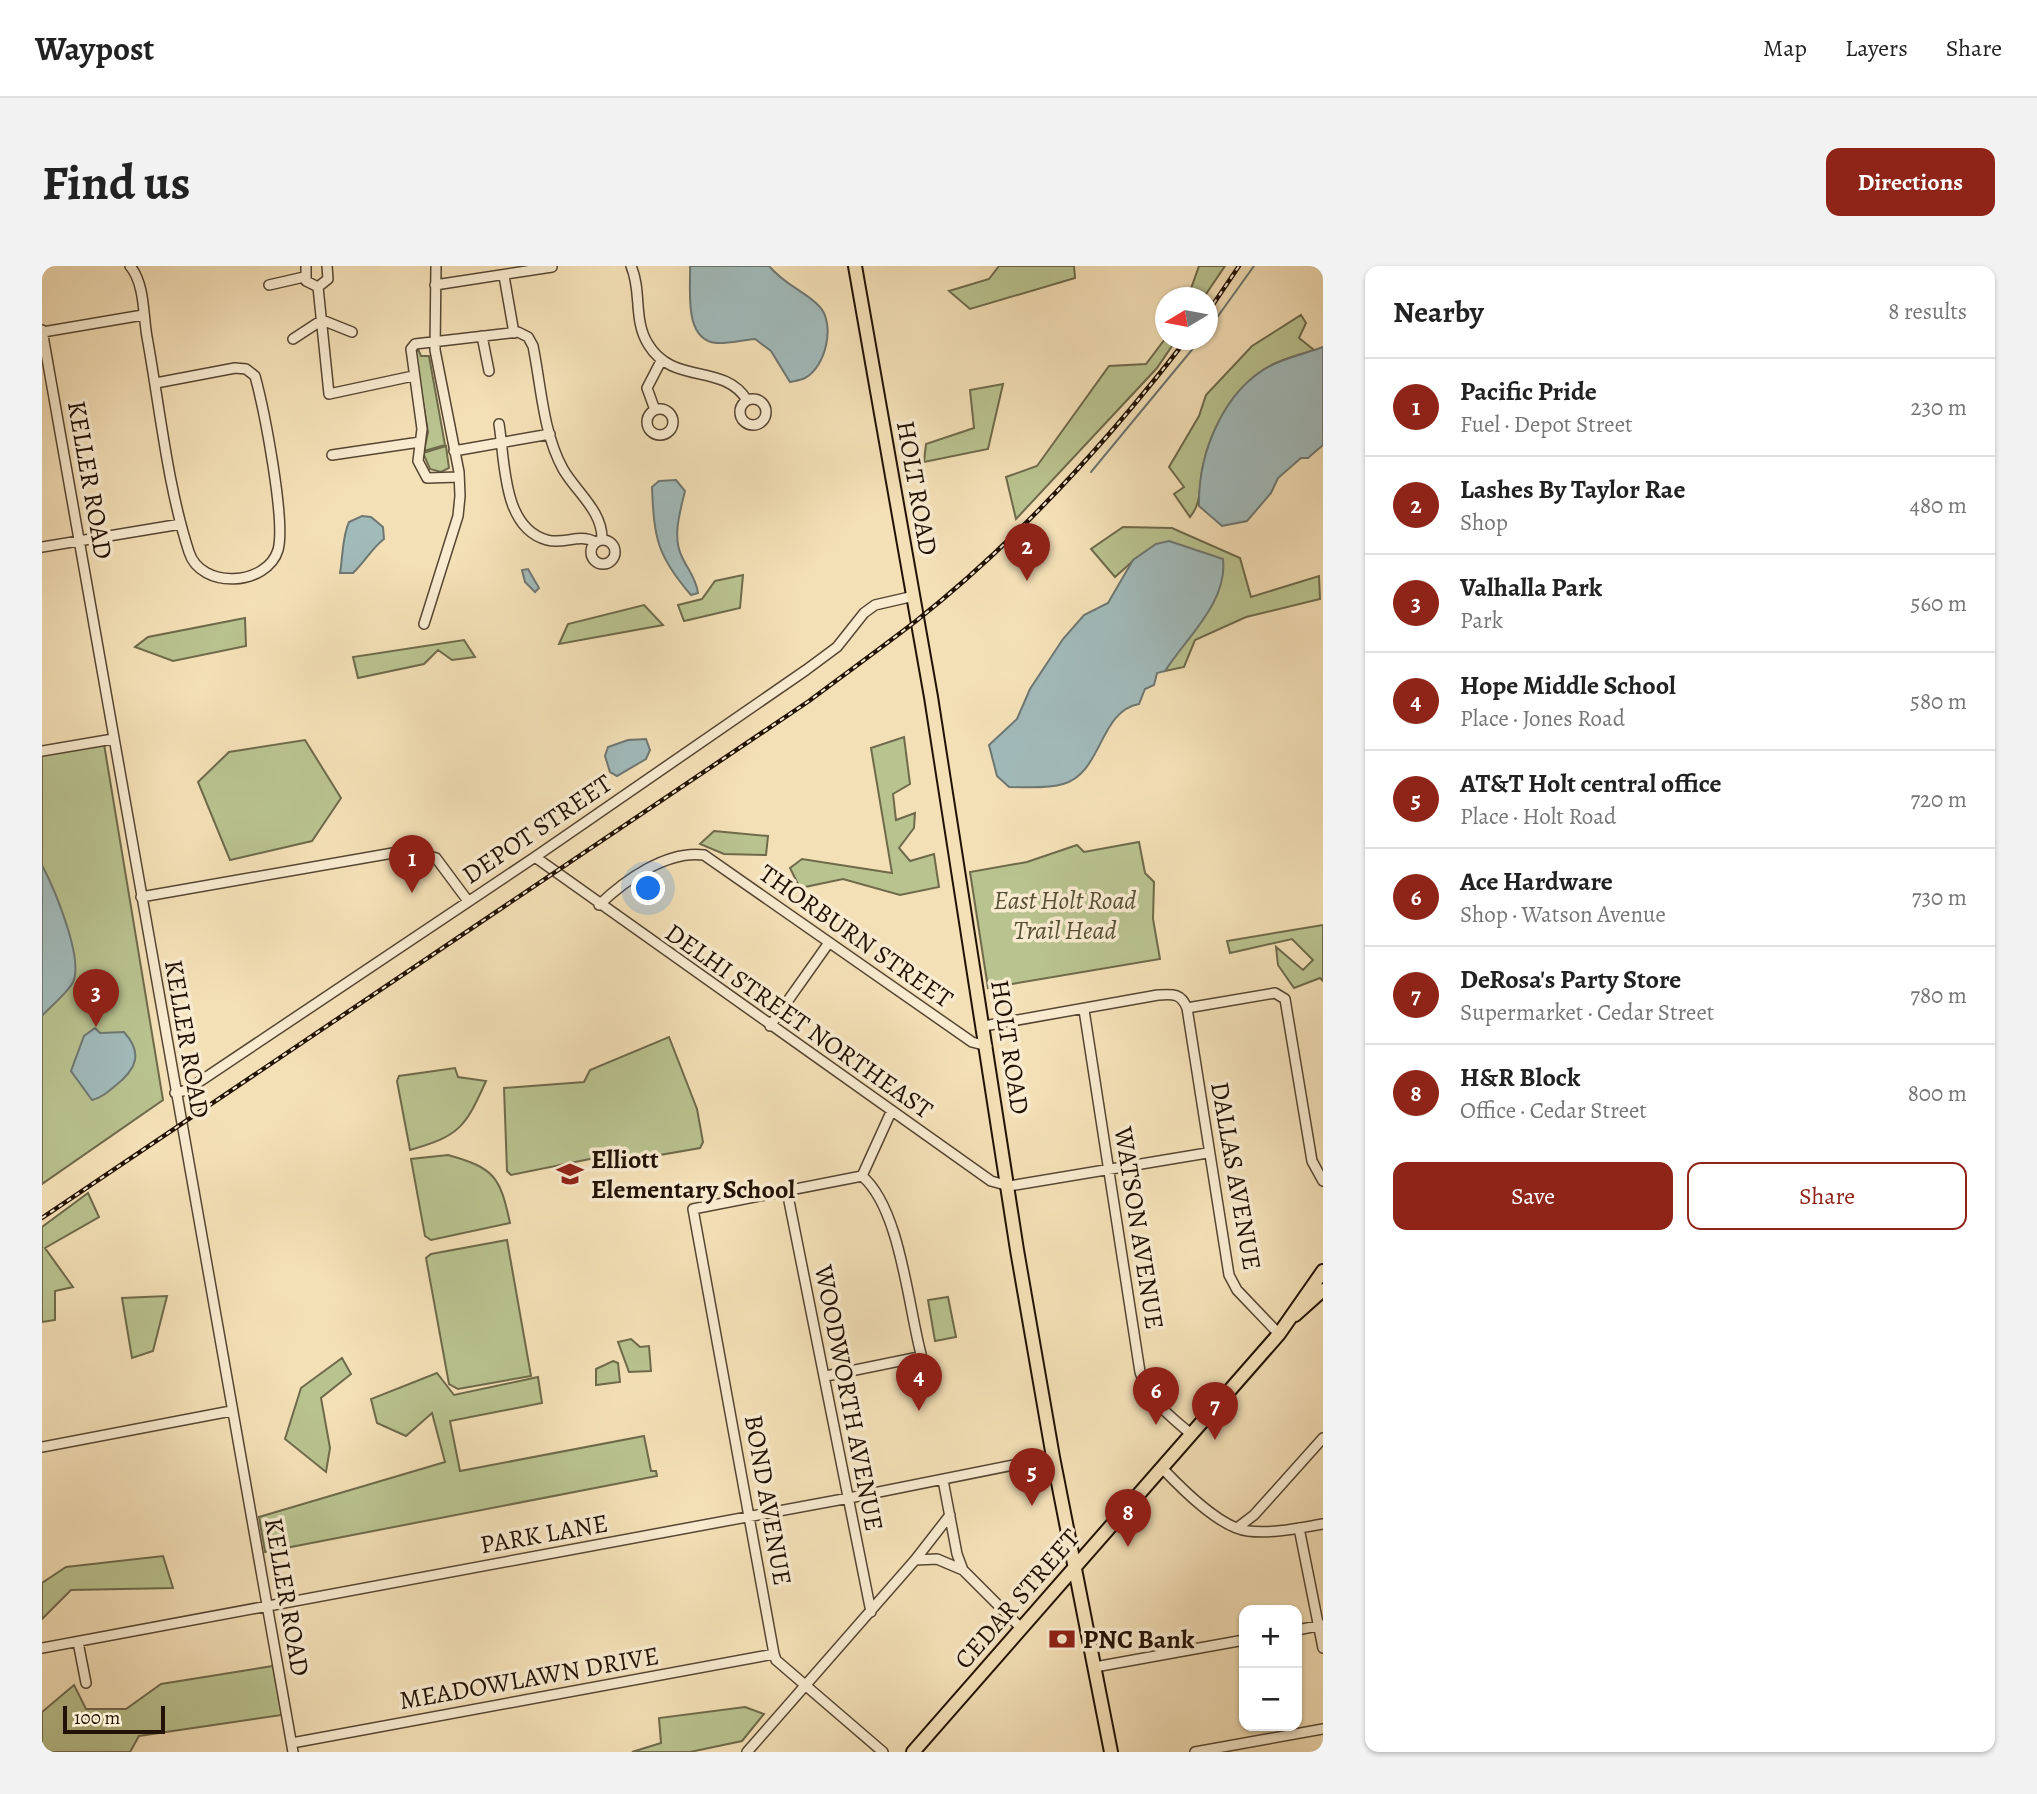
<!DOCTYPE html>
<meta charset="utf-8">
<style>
body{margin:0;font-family:Alegreya,serif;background:#f2f2f2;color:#222}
.controls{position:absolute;right:21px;bottom:21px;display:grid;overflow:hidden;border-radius:14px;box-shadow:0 2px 5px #0004}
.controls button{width:63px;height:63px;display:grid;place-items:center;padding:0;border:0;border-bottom:2px solid #e0e0e0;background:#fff;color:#222;font:35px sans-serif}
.compass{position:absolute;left:1113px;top:21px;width:63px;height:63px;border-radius:50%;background:#fff;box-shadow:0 2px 5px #0004;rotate:260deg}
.scale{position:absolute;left:21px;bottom:18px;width:102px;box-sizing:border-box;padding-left:7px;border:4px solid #221205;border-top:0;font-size:19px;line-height:24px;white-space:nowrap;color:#221205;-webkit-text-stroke:5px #f8ebd0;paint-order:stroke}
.you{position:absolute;left:607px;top:623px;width:24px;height:24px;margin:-18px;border:5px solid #fff;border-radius:50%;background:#1a73e8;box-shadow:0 0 0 10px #1a73e833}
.badge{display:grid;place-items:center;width:46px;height:46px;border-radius:50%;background:#8f2418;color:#fff;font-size:23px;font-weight:700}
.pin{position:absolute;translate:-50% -58px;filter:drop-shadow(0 2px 4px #0008)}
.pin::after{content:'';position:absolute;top:37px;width:24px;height:21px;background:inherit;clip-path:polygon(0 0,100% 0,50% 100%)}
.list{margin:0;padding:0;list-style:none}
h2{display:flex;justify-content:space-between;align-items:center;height:91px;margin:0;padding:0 28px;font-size:30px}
h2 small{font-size:23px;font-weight:400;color:#767676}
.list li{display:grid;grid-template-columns:46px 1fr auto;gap:21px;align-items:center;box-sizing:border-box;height:98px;padding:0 28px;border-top:2px solid #e0e0e0}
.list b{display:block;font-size:26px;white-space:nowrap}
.list p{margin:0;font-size:23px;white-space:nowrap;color:#767676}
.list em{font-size:23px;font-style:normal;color:#767676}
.actions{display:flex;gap:14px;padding:21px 28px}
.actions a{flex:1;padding:16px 0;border:2px solid #8f2418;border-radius:14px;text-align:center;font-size:24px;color:#8f2418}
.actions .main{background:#8f2418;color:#fff}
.map{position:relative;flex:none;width:1281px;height:1486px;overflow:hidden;border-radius:14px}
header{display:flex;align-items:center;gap:42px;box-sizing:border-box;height:98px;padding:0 35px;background:#fff;border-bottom:2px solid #e0e0e0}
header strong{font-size:33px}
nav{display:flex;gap:38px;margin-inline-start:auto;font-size:24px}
.intro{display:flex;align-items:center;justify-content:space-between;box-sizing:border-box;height:168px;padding:0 42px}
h1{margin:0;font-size:49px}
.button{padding:18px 32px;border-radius:14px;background:#8f2418;color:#fff;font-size:24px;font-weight:700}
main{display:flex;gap:42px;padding:0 42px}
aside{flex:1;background:#fff;border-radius:14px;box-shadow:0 2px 5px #0004}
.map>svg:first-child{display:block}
.green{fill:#b9c390;stroke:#6e6a4a;stroke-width:2}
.water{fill:#a1baba;stroke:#6e7772;stroke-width:2}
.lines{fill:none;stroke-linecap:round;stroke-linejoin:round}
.stream{stroke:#6e7772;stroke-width:2}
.minor-casing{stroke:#564632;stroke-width:12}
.major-casing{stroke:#221205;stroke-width:16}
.minor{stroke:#f8ebd0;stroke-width:9}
.major{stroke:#f4e0b7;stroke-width:12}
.rail-casing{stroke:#221205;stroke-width:4.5}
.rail{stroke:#f8ebd0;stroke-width:2;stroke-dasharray:5;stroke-linecap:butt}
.labels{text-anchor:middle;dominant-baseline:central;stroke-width:7;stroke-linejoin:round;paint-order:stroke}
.street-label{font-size:26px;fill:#221205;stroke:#f8ebd0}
.park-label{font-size:26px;font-style:italic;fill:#575036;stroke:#f8ebd0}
.poi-label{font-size:26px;font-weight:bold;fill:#221205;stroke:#f8ebd0;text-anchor:start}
</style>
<header>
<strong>Waypost</strong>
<nav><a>Map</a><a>Layers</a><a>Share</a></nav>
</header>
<div class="intro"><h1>Find us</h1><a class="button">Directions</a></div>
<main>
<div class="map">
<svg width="1281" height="1486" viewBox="0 0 1281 1486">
<rect width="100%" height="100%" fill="#f4e0b7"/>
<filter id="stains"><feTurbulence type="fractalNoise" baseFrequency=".00286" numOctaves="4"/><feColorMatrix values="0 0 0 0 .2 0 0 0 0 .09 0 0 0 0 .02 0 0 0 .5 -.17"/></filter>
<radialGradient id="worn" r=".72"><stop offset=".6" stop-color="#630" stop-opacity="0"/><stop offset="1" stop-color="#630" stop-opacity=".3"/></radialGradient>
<path class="green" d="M957 0H1032L1033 12 928 43 907 25 947 13Z
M1157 0H1183L1162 31H1146Z
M1259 49 1264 57 1257 72 1272 84C1258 89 1243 92 1230 99 1195 117 1168 162 1161 200 1157 219 1160 237 1148 251L1132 228 1142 221 1127 201 1157 150 1164 129 1210 80Z
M1123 73 1134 74 1115 102 974 253 964 211 995 200 1067 100 1104 98Z
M376 83 379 90H387L403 179 382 185 386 166 373 88Z
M961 118 946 183 882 196 884 178 932 162 928 124Z
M404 180 407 202 399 206 388 203 381 187Z
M1081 261 1130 262 1198 292 1209 331 1277 310 1278 333 1204 351 1153 374 1142 401 1123 405 1140 379 1092 294 1073 311 1049 283Z
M701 309 698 342 642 355 636 339 660 333 673 315Z
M602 339 621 359 517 378 526 358Z
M203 352 204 380 131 395 93 381 106 371Z
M422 374 433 391 410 394 396 384 382 398 316 412 311 391Z
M862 471 868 518 851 528 854 554 873 547 872 562 857 582 868 595 892 588 897 621 858 629 801 613 758 622 748 602 760 593 850 607 829 482Z
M263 474 299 532 270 575 188 594 156 516 187 486Z
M62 478 121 834 0 918V489Z
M672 565 726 570 724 589 682 588 658 578Z
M1097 576 1103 607 1112 616 1111 653 1118 693 946 722 928 606 985 596 1035 579 1042 586Z
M1281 659V715L1278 712 1252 722 1236 699 1234 681 1261 704 1271 694 1250 673 1188 687 1185 675Z
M627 771 655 843 661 876 658 882 554 900 553 892 469 909 465 905 462 822 542 816 548 804Z
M413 802 416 811 444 815C423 862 417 870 368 884L355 815 357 810Z
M406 889C452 902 458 910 468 957L389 974 383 970 369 893Z
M46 927 57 951 3 982 31 1021 13 1025V1054L0 1056V961Z
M465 974 489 1110 416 1123 407 1118 384 992 389 988Z
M125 1030 111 1085 90 1092 80 1032Z
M906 1031 914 1071 893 1075 886 1034Z
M589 1073 598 1081 607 1080 609 1105 587 1106 576 1076Z
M300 1092 309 1108 279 1132 288 1182 284 1206 243 1173 259 1122Z
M571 1095 576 1097 578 1116 554 1119V1103Z
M395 1107 412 1129 496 1111 500 1137 408 1155 418 1205 602 1170 609 1205H614L615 1210 223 1286 217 1251 403 1196 390 1147 364 1170 335 1157 329 1133Z
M121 1290 131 1322 29 1324 0 1353V1317L24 1301Z
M231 1400 240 1449 97 1470 88 1486H0V1446L32 1419 44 1443H84L119 1418Z
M703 1441 722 1448 700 1475 648 1486H590L619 1477 617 1452Z"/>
<path class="water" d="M648 0H727C744 20 763 25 777 40 794 57 784 101 763 112 759 114 752 115 748 116L729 85 713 73C700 74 686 78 674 77 641 73 649 23 648 0Z
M1281 81V179L1266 192H1259L1236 212 1229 227 1205 255 1180 260 1157 240C1156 188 1181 124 1230 99 1246 91 1265 87 1281 81Z
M634 214 643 225C638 246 630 271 640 291 646 304 654 312 656 327L649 329C615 290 612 272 610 221L617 215Z
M320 250 329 251 341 261 342 273C329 283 323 296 311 307H298C301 290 300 271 307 256Z
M1127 275 1181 293C1186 336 1144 372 1123 405L1115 407 1112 419 1103 423 1097 438C1057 445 1060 508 1021 518 1005 523 984 521 967 521L955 510 947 479 975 453 988 423 1021 373 1042 349 1066 337 1091 294 1114 278Z
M486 303 497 322 493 326 483 316 480 304Z
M604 473 608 484 604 493 575 510 568 506 563 490 566 481 586 474Z
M0 599C11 620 44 696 30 718 23 729 9 740 0 750Z
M53 762 58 767 82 766C101 787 95 803 73 820 66 826 59 832 50 834L29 805 42 770Z"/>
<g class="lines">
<path class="stream" d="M1166 64 1212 0
M1049 206 1158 74"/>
<g class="minor-casing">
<path id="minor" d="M88 0C103 18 101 49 105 71 118 142 125 218 147 286 159 324 225 320 236 284 244 255 222 143 213 110L204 103 193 102 114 117
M264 0V15L276 21 286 13 285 0
M589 0C600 25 591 54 606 78 631 120 681 96 705 134
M462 10 472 67
M227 19 262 11
M393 19 510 1
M276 21 287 128 371 110
M0 64 251 1486
M1 66 101 49
M440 70 447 105
M251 73 280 54 310 66
M698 146a13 13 0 1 1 26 0a13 13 0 1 1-26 0Z
M605 156a13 13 0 1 1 26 0a13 13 0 1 1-26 0Z
M613 144 605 122 619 95
M457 158C463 194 460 262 505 274 522 279 537 267 553 276
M412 185 508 168
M290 189 378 176
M417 211 385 212 376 195 380 163 369 83 373 78 476 66 486 71 491 80C499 119 501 167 521 203 534 226 561 245 560 274
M549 286a12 12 0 1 1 24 0a12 12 0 1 1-24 0Z
M0 281 139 258
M382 358 416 250 418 230 417 206 393 84 394 0
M0 485 71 473
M493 591 949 915 967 920 1165 887
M99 631 368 584 394 592 426 635
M557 639C583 614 625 584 662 589L930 776 945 780
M1145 742 1233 727 1243 733 1270 895 1281 915
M1042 744 1098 1106C1106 1134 1128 1150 1149 1168
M728 760 786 678
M942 760 1116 729C1131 728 1139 727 1145 742L1187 1009 1195 1024 1237 1068
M133 827 145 824 493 591 764 404 795 381 822 347 833 339 872 330
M745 925 829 1346
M784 1110 877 1091 879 1088C866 1039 858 942 820 910
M0 1181 189 1145
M1120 1202C1139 1222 1178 1262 1206 1265 1230 1268 1257 1262 1281 1258
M901 1214 915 1288 921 1304 980 1363
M1195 1262 1212 1249 1281 1172
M1257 1262 1281 1382
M873 1294 908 1249
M1255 1364 1281 1359
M36 1376 44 1417
M0 1382 807 1232 1011 1191
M1053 1401 1202 1374
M250 1477 732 1388
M705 1486 873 1294 895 1293 921 1304
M841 1486 734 1394 732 1388 651 943 820 910 849 846
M1153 1486 1281 1463"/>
</g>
<g class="major-casing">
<path id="major" d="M813 0 889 431 975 984 1011 1191 1069 1486
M1253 1049 1281 1024
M871 1486 1237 1068 1281 1005"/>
</g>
<use href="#minor" class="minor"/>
<use href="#major" class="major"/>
<g class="rail-casing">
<path id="rail" d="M1166 46 1197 0
M0 952 767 435C803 408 839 382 874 355 975 275 1066 175 1144 74"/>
</g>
<use href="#rail" class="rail"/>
</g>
<defs>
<g id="school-bare" transform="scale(2.1)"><path d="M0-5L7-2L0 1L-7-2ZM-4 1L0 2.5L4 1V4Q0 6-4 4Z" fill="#8f2418" stroke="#f8ebd0" stroke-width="2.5" paint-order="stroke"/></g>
<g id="bank-bare" transform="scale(2.1)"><path d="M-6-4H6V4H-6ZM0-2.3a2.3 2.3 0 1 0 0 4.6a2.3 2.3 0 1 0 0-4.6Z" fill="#8f2418" stroke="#f8ebd0" stroke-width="2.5" paint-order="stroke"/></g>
</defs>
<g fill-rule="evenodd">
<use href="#school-bare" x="528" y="908"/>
<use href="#bank-bare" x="1020" y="1373"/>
</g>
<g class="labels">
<g class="street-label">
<text transform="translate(48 214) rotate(80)">KELLER ROAD</text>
<text transform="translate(875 222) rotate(80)">HOLT ROAD</text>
<text transform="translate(495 563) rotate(-34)">DEPOT STREET</text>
<text transform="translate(814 670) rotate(35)">THORBURN STREET</text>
<text transform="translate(757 755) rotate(35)">DELHI STREET NORTHEAST</text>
<text transform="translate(145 773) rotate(80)">KELLER ROAD</text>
<text transform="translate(968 781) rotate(81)">HOLT ROAD</text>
<text transform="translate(1194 910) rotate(80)">DALLAS AVENUE</text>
<text transform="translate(1097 962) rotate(81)">WATSON AVENUE</text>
<text transform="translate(807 1132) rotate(79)">WOODWORTH AVENUE</text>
<text transform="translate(726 1234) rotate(80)">BOND AVENUE</text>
<text transform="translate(502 1268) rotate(-10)">PARK LANE</text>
<text transform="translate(245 1331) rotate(80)">KELLER ROAD</text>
<text transform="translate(975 1333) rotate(-49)">CEDAR STREET</text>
<text transform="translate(487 1412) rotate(-10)">MEADOWLAWN DRIVE</text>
</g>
<g class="park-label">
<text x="1023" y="634">East Holt Road<tspan x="1023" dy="30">Trail Head</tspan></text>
</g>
<g class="poi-label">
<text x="549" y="893">Elliott<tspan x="549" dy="30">Elementary School</tspan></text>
<text x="1041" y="1373">PNC Bank</text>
</g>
</g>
<rect width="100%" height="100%" filter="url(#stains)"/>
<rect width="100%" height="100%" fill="url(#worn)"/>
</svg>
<div class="controls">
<button>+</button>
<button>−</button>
</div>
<svg class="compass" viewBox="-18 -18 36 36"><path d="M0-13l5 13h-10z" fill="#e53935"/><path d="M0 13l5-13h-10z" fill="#767676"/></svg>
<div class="scale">100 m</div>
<div class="you"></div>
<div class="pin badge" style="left:370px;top:627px">1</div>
<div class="pin badge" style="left:985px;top:315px">2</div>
<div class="pin badge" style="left:54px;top:761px">3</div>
<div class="pin badge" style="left:877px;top:1145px">4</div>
<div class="pin badge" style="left:990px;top:1240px">5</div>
<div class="pin badge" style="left:1114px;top:1159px">6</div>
<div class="pin badge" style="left:1173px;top:1174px">7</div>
<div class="pin badge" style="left:1086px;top:1281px">8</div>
</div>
<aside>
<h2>Nearby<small>8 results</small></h2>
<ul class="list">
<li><span class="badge">1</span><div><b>Pacific Pride</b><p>Fuel · Depot Street</p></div><em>230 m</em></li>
<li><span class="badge">2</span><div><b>Lashes By Taylor Rae</b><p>Shop</p></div><em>480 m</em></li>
<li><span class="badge">3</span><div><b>Valhalla Park</b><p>Park</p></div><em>560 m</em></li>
<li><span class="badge">4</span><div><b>Hope Middle School</b><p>Place · Jones Road</p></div><em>580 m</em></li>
<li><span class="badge">5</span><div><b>AT&amp;T Holt central office</b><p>Place · Holt Road</p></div><em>720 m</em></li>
<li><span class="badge">6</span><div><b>Ace Hardware</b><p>Shop · Watson Avenue</p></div><em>730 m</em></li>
<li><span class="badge">7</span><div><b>DeRosa's Party Store</b><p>Supermarket · Cedar Street</p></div><em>780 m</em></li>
<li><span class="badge">8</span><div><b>H&amp;R Block</b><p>Office · Cedar Street</p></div><em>800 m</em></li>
</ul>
<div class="actions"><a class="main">Save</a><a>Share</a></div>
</aside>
</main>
